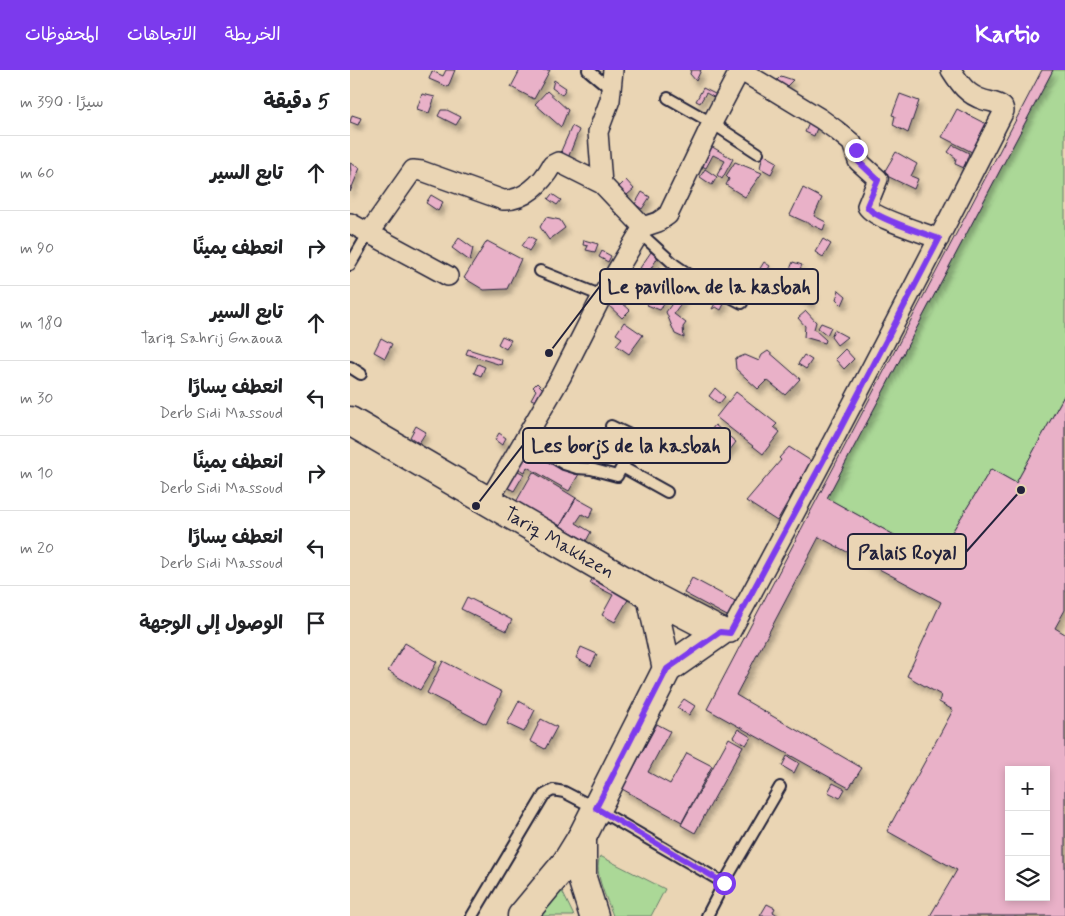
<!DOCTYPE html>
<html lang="ar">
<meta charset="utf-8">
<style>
body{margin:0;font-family:Mynerve,"Playpen Sans Arabic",sans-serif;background:#f6f6f6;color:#202124;direction:rtl}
.controls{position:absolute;right:15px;bottom:15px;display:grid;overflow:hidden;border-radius:0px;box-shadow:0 2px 8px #0003}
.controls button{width:45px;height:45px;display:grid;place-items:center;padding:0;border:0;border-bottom:1px solid #e0e0e0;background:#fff;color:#202124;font:25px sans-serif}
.stop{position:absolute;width:15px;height:15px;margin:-11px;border:4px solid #7c3aed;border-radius:50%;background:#fff}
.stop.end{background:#7c3aed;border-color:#fff;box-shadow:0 1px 5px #0008}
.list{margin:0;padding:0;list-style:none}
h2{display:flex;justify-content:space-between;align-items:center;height:65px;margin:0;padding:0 20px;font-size:21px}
h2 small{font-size:16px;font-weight:400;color:#757577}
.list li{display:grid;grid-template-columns:32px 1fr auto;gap:15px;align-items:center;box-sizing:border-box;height:75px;padding:0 20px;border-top:1px solid #e0e0e0}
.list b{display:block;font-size:19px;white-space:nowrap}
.list p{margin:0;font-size:16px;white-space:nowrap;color:#757577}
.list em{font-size:16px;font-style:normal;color:#757577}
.icon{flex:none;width:28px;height:28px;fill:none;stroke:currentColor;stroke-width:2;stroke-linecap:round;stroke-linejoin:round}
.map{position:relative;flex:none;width:715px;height:846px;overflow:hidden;direction:ltr}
header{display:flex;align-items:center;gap:30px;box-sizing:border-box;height:70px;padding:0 25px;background:#7c3aed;color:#fff}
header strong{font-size:24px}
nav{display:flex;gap:28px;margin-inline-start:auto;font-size:18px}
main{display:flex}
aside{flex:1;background:#fff}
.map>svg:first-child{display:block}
.green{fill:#abd897;stroke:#667d69}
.building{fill:#e9b1c8;stroke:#22223b;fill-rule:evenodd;filter:url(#shadow)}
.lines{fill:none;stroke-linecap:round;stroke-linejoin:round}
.lane-casing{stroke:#22223b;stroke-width:14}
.street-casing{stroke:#22223b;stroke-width:22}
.secondary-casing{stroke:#22223b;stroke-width:31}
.lane{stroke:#ead5b4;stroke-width:10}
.street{stroke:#ead5b4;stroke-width:19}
.secondary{stroke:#ead5b4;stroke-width:28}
.route{stroke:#7c3aed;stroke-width:6}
.labels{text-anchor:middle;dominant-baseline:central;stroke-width:4;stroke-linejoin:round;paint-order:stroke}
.street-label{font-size:19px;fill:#22223b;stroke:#ead5b4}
.leader{fill:none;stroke:#22223b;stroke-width:2}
.callout-dot{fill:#22223b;stroke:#ead5b4;stroke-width:2}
.callout{fill:#ead5b4;stroke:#22223b;stroke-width:2}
.callout-label{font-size:20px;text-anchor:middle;font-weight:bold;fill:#22223b}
</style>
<header>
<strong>Kartio</strong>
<nav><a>الخريطة</a><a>الاتجاهات</a><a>المحفوظات</a></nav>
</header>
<main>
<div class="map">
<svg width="715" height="846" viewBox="0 0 715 846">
<defs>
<filter id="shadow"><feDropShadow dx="3" dy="5.5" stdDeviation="2.5" flood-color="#0004"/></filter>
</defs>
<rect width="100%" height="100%" fill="#ead5b4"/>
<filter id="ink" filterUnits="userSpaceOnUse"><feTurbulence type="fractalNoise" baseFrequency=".02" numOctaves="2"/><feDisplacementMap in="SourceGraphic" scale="10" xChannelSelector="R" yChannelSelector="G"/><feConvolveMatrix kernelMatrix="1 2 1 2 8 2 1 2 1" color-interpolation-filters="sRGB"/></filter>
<g filter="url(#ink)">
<path class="green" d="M703 0H715V324L666 413 641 399 586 488 477 428Z
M250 786 315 819 301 846H263C257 828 243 804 250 786Z
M211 819 224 846H187Z"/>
<path class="building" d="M96 0H105L98 17 79 9 82 1 93 6Z
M170 0H200L184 29 161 17Z
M341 0H351L346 11 340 4Z
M692 0H703L477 428 586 488 641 399 666 413 715 324V540L705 558 715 564V846H580L607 800 537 761 603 640 589 632 591 625 557 606 591 532 469 467 386 625 512 698 499 718 357 639ZM659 700H696V827H659Z
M431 6 443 10 433 20 425 12Z
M204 10 216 18 212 25 202 18Z
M353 18 371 27 367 29 356 23 350 33 346 31Z
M197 21 218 40 211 57 185 34Z
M72 24 85 27 79 43 67 39Z
M550 24 569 31 558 63 543 55 545 46 542 45Z
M607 39 636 54 622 82 592 67Z
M91 40H97L111 47 106 55 88 46Z
M2 45 11 48 8 55 0 52Z
M461 49 470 50 464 66 455 62Z
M222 56 229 60 218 88 211 81Z
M359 75 383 89 372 109 367 105 375 91 363 85 356 98 348 94Z
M603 75 619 83 614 98 605 94 606 88 598 82Z
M546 82 567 94 561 106 568 109 564 119 533 104Z
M413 84 427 92 421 104 410 98Z
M385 92 412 103 395 127 376 115 379 109 376 106Z
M0 93 10 98 0 122 1 103Z
M355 99 367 107 362 115 350 107Z
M276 110 284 119 277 125 269 117Z
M453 118 472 128 464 146 476 152 473 160 440 145Z
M292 122 300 127 292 139 285 134Z
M202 124 211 130 207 135 198 129Z
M81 125 93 132 88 141 76 133Z
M196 147 210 150 215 158 199 170 190 157Z
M179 166 186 170 179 181 172 176Z
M109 168 123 178 120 191 102 178Z
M473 169 481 174 473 187 465 182Z
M234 170 248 174 245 182 236 180 238 176 233 175Z
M137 171 171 189 157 219 134 220 114 208Z
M303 179 310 184 298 203 290 198Z
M252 181 261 186 258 192 249 187Z
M414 192 420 196 412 209 406 205Z
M443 192 452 195 448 203 440 199Z
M309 197 315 202 308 209 303 204Z
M454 209 464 221 461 234 448 226Z
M300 219 317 230 310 240 297 235Z
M489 220 496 226 492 235 486 229Z
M261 223 280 240 272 248 256 233Z
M328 225 334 230 324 244 336 253 333 257 334 268 325 264 316 242Z
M369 226 376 230 371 240 366 237 362 239Z
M456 241 466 252 464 259 476 270 475 273 454 267 455 256 448 248Z
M274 252 293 265 279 284 266 275 272 268 266 264Z
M471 253 481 257 477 265 468 258Z
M484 260 497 267 487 275 481 267Z
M152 266 161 270 156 279 148 274Z
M31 268 42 274 35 288 24 282Z
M118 279 152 290 151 295 116 284Z
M495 279 504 289 494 299 485 289Z
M418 281 450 309 435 325 417 310 408 319 386 299 385 289 395 285 409 291 412 285Z
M454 285 462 290 456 299 448 294Z
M128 294 135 297 131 306 124 303Z
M187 313 194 320 188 332 181 329 186 320 183 317Z
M365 318 375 327 369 334 359 326Z
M386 322 427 354 424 357 430 362 413 384 366 347Z
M365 355 386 372 376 385 355 368Z
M66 356 76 362 69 373 60 367Z
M149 363 156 368 152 375 145 370Z
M176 374 229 404 219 421 177 397 175 402 164 396Z
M439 377 461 391 427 451 396 431 431 390 429 388Z
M162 398 174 404 164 421 153 415Z
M183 402 226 428 210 456 166 432Z
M226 428 244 438 239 448 232 444 226 453 241 462 236 471 210 456Z
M247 501 283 521 265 552 252 545 263 525 240 513Z
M342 508 387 532 379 547 334 523Z
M117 527 162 550 156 561 111 539Z
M55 573 87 592 70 620 38 601Z
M231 577 247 584 241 596 226 588Z
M93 591 152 622 136 654 77 623Z
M334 629 345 636 339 645 327 638Z
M169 631 185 640 174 662 157 654Z
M191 649 207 657 195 679 180 671Z
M307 654 320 661 298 702 320 714 337 683 362 696 332 752 272 719Z
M388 659 401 667 396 675 383 667Z
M379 668 393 676 345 763 331 755Z
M437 686 449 693 444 703 432 696Z
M483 713 495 719 490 728 478 722Z
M417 834 425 838 423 842 429 846H410Z"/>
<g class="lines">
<g class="lane-casing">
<path id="lane" d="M238 0 262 20
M318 28 362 53 408 83
M290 163 325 195 344 208 392 233
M0 195 18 164
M190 201 252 226
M0 297 11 304
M261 356 288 369 272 397
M288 369 318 383
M174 370 214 394 227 398 241 399 267 406 272 397 317 422
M122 846 194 725 203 720 214 722 245 738 374 813
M357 846 374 813 430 717"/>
</g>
<g class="street-casing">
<path id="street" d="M263 0 260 30 248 62 252 114 293 157
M390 0 471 49 486 60 502 73 508 91 528 109 517 136C522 148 575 163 589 169
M0 153 98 206
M293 157 308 152 318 145 362 53 390 0
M18 164 63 100 72 101 153 130C174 131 192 113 202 95L208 92 252 114
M138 432 211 307 252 226 293 157
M370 562 380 563C474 390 565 216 654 41L653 37C647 32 641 32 634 30 617 25 610 14 601 0"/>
</g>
<g class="secondary-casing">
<g id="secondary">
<path id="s1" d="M0 351 301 526 370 562 317 599 232 767 216 793 172 846"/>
<path d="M301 526 317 599"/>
<path d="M232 767V808L244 846"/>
</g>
</g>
<use href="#lane" class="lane"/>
<use href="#street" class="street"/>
<use href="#secondary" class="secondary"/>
</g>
</g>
<g class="lines" filter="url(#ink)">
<path class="route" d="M374 813 246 738 317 599 370 562 380 563 487 365 589 169C575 163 522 148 517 136L528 110 508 91 506 80"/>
</g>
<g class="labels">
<g class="street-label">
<text stroke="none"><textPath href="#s1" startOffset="242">Tariq Makhzen</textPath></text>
</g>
</g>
<path class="leader" d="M199 283L250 216M126 436L173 375M671 420L616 482"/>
<g class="callout-dot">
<circle cx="199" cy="283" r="5"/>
<circle cx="126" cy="436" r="5"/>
<circle cx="671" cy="420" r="5"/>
</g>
<g class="callout">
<rect x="250" y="199" width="218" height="35" rx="5"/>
<rect x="173" y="358" width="207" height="35" rx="5"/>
<rect x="498" y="464" width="118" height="35" rx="5"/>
</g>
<g class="callout-label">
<text x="359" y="223">Le pavillon de la kasbah</text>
<text x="276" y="382">Les borjs de la kasbah</text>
<text x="557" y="489">Palais Royal</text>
</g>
</svg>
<div class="controls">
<button>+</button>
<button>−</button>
<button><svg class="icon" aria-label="layers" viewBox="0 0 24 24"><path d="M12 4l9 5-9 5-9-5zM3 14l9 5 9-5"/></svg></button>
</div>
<div class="stop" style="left:374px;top:813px"></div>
<div class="stop end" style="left:506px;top:80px"></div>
</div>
<aside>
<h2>5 دقيقة<small>سيرًا · 390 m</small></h2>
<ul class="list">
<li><svg class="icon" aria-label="ahead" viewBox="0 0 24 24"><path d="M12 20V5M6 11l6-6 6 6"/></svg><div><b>تابع السير</b></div><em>60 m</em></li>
<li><svg class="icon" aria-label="right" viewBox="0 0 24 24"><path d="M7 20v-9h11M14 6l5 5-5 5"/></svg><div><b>انعطف يمينًا</b></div><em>90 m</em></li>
<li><svg class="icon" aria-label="ahead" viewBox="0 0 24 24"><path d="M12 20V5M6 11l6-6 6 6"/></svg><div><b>تابع السير</b><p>Tariq Sahrij Gnaoua</p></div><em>180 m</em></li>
<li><svg class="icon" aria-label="left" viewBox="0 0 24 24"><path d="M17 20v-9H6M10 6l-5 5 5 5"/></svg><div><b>انعطف يسارًا</b><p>Derb Sidi Massoud</p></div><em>30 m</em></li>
<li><svg class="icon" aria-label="right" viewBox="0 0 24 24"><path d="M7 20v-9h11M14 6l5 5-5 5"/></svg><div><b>انعطف يمينًا</b><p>Derb Sidi Massoud</p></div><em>10 m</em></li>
<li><svg class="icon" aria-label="left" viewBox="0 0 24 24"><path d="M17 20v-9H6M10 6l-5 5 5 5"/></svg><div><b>انعطف يسارًا</b><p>Derb Sidi Massoud</p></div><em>20 m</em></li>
<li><svg class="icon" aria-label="arrive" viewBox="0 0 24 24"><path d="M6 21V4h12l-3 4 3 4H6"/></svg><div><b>الوصول إلى الوجهة</b></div></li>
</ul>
</aside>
</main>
